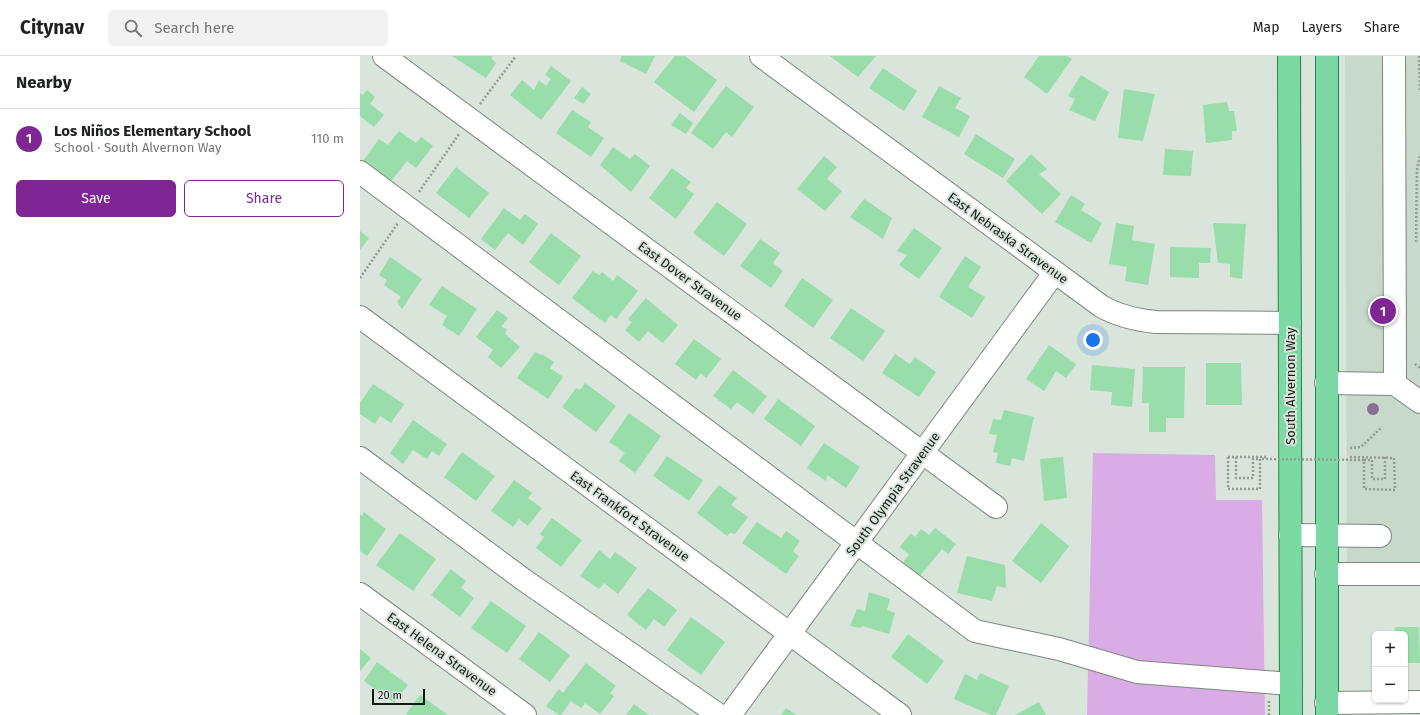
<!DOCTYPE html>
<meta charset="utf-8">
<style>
body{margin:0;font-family:"Fira Sans",sans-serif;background:#f2f2f2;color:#202124}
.controls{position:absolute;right:12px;bottom:12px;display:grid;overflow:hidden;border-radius:6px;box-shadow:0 1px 3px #0004}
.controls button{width:36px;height:36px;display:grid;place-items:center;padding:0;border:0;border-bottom:1px solid #e0e0e0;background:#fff;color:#202124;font:20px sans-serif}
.scale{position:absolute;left:12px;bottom:10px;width:53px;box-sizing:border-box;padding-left:4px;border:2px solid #151916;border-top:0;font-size:11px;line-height:14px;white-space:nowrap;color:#151916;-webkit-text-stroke:3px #d9e4db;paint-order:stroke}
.you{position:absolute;left:733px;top:284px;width:14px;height:14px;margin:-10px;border:3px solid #fff;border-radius:50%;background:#1a73e8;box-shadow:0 0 0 6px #1a73e833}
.badge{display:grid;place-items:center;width:26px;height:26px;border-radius:50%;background:#7f2694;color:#fff;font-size:13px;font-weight:700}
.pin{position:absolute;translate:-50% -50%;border:2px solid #fff;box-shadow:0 1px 4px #0006}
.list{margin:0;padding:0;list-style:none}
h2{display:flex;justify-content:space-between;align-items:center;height:52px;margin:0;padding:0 16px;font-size:17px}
h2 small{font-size:13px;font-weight:400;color:#757577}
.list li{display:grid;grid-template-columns:26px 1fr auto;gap:12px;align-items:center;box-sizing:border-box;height:60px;padding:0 16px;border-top:1px solid #e0e0e0}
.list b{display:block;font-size:15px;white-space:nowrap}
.list p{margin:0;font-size:13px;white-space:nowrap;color:#757577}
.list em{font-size:13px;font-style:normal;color:#757577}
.actions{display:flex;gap:8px;padding:12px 16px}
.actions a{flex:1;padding:9px 0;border:1px solid #7f2694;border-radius:6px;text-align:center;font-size:14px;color:#7f2694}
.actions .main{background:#7f2694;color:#fff}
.icon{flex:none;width:22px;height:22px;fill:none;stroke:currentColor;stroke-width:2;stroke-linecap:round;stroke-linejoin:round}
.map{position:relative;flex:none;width:1060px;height:659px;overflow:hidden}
header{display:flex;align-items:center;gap:24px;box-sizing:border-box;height:56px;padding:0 20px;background:#fff;border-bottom:1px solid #e0e0e0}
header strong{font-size:19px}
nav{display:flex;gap:22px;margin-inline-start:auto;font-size:14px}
.search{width:280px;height:36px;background:#f2f2f2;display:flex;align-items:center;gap:10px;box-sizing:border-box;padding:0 14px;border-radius:6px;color:#757577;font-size:15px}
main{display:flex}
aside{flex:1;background:#fff}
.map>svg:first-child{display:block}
.built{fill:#c7d9cb}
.green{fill:#daace5}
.building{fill:#98ddaa}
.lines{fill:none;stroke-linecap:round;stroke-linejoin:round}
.minor-casing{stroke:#7d877f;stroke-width:24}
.major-casing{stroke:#21864b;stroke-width:24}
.path{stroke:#939b95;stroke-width:2.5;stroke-dasharray:2 2;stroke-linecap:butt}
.minor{stroke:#fff;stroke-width:22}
.major{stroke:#7dd9a4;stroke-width:22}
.path-bridge{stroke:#939b95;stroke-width:2.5;stroke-dasharray:2 2;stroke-linecap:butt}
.tree{fill:#8b6e93}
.labels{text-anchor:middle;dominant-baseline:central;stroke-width:4;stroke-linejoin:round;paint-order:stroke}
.street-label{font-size:13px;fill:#151916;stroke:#d9e4db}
</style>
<header>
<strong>Citynav</strong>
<div class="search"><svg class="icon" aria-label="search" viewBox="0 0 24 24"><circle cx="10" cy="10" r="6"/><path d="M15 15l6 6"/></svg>Search here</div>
<nav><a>Map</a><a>Layers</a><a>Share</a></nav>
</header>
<main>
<aside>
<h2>Nearby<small></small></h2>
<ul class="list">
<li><span class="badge">1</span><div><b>Los Niños Elementary School</b><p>School · South Alvernon Way</p></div><em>110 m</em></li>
</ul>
<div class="actions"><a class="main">Save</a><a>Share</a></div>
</aside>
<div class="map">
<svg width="1060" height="659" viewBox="0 0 1060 659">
<rect width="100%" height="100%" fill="#d9e4db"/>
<path class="built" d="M985 0H1060V510H987Z"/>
<path class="green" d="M733 397 855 399 856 444H902L905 659H727Z"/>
<path class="building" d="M92 0H133L131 2 136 7 126 22Z
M262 0H295L286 18 260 5Z
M315 0H325L357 24 334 56 294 26Z
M470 0H516L498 21Z
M679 0H707L712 3 687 38 664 21Z
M191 10 211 25 181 64 150 39 162 24 174 34 179 24 186 30 191 23 185 19Z
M523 12 557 35 544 55 509 32Z
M721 19 749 36 735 65 709 54 715 43 708 40Z
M366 30 394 51 372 81 366 76 353 93 331 77Z
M579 30 601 42 595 52 610 60 599 81 562 61Z
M222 31 231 38 223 48 214 42Z
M764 33 795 38 783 85 758 82Z
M7 34 15 41 10 48 24 59 14 71 0 60V37L3 39Z
M867 46 869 55H874L877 75H872V84L846 87 843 49Z
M212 54 231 66 228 71 244 82 231 101 196 77Z
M320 57 333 67 326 78 311 69Z
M39 75 56 87 61 81 73 90 56 112 47 105 28 129 0 109 19 83 28 89Z
M616 78 655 103 643 122 604 98Z
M253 91 270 103 275 98 290 110 271 136 240 109Z
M805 93 833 95 831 120 803 119Z
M671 98 687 113 679 118 701 138 682 158 646 125Z
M464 100 477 111 467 123 482 135 465 155 437 133Z
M96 111 129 137 109 162 76 137Z
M312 112 331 126 326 132 334 138 316 163 289 142Z
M711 139 725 148 721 154 742 167 731 187 695 166Z
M504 143 532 162 523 183 490 161Z
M357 146 387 168 364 200 333 177Z
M144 152 160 164 165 158 178 168 163 189 148 177 135 194 121 183Z
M756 167 774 170 772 184 795 188 788 229 765 225 767 211 749 208Z
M853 167 886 168 882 223 870 221V208L858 207Z
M554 172 582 192 559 223 539 209 547 199 537 195Z
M0 175 9 182 0 194Z
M191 177 221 200 199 229 169 206Z
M400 183 420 197 413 207 423 215 411 232 380 210Z
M810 191 851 192 850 207H839V222L810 221Z
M605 200 621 211 608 231 625 241 612 262 579 241Z
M30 201 62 223 42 253 37 246 41 241 24 229 27 224 19 219Z
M233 215 239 219 242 216 253 225 257 219 278 235 256 263 251 259 245 267 212 242Z
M442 222 473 244 453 272 424 250Z
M82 230 117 253 99 280 82 269 87 260 69 249Z
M286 242 318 269 303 287 288 275 279 286 265 274 272 266 268 263Z
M491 252 525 275 503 305 470 282Z
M137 254 148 262 141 271 147 273 145 278 160 291 141 312 128 301 133 294 116 281Z
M334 283 361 303 346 322 341 317 336 324 315 308Z
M689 289 716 308 706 322 696 315 684 335 666 323Z
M175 296 181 299 182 298 194 306 190 312 203 321 188 343 157 322Z
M535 298 550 308 555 301 576 316 559 341 522 317Z
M846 307H881L882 349H846Z
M732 309 775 313 772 351 751 349 752 336 730 334Z
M783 311H825L824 362H806V376H789V347H782Z
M373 314 407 340 393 358 377 346 371 353 353 340Z
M225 327 256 350 236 376 202 351 216 332 220 334Z
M13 328 44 348 31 367 20 360 15 368 0 358V347Z
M418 343 455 370 441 390 404 363Z
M644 354 674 361 664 405 652 402 650 410 636 407 638 397 633 396 637 379 629 378 633 363 641 364Z
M269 357 301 380 275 417 259 405 265 397 249 386Z
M53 364 87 388 79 400 72 395 67 403 53 394 43 408 30 397Z
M464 387 500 411 486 432 467 419 466 425 447 412Z
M102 396 135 420 116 445 84 421Z
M307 400 343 424 329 445 293 420Z
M703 401 707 442 684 445 680 403Z
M154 424 172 437 168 442 182 452 168 470 159 463 153 471 131 455Z
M359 429 377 442 371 449 388 461 375 478 370 477 367 480 337 457Z
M4 456 26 473 7 500 0 495V458L2 460Z
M192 462 222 484 201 511 176 492 184 481 180 478Z
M397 466 421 482 426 475 440 485 433 495 439 500 426 518 382 487Z
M681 467 709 490 681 527 652 505Z
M575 472 596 488 588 498 582 493 560 520 543 506 549 499 540 491 551 477 555 481 561 473 569 479Z
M40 477 76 503 53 535 16 509Z
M239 494 250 503 255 496 277 512 258 538 244 527 239 533 220 520Z
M607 500 645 509 646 532 637 530 632 545 597 537Z
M91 513 106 525 101 532 114 542 100 561 71 539Z
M288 532 317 554 304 571 294 563 286 574 267 559Z
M509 536 530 543 527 554 535 557 529 578 502 570 501 572 490 570 497 553 505 555Z
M131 545 166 570 147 597 111 572Z
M331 561 365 586 341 619 307 594Z
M1035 571H1059L1060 607H1045V578H1035Z
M179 576 210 599 190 626 159 603Z
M548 578 584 605 567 628 531 601Z
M0 593 11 602 0 615Z
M17 606 48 629 34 647 4 625Z
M226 607 256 630 250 637 254 640 240 658 225 647 221 652 211 645 201 659H199L186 650 199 633 203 637Z
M620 617 649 630 636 659H631L594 643 605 618 617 624Z
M60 639 88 659H48L46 658Z
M679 646 686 659H655Z
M274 648 289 659H266Z
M426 652 436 659H421Z"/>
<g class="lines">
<g class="minor-casing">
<path id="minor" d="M24 0 636 451
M401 0 741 250C758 260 776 264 796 266L930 267
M0 116 615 575 699 593 777 616 931 628
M0 261 540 659
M966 327 1035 328 1034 0
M1035 328 1060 346
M0 402 164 524 359 659
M930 479 1020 480
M966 518H1060
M0 538 165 659
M966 647 1060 646
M370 659 695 216"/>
</g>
<g class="major-casing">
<path id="major" d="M929 0 931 659
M967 659V0"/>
</g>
<path class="path" d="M1059 0 1060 36
M120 48 156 0
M59 136 99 78
M1056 186 1057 114 1060 99
M0 222 38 167
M1055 308 1060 312
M990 392 1001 391 1022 371
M868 401H908
M876 401V422H893V403H900
M990 401 1034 402
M1004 404H1012V423H1025V401
M909 659V645"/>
<use href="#minor" class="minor"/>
<use href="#major" class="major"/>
<path class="path-bridge" d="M868 401V433H900V403L1004 404V433L1035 434 1034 402"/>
</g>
<circle class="tree" cx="1013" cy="353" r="6"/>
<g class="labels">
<g class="street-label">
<text transform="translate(648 182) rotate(36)">East Nebraska Stravenue</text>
<text transform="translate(330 225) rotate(36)">East Dover Stravenue</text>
<text transform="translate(930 330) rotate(-90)">South Alvernon Way</text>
<text transform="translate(533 438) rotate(-54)">South Olympia Stravenue</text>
<text transform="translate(270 460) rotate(36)">East Frankfort Stravenue</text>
<text transform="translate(82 598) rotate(36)">East Helena Stravenue</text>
</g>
</g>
</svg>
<div class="controls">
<button>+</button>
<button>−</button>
</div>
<div class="scale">20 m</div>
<div class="you"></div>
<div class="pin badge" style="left:1023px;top:255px">1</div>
</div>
</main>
